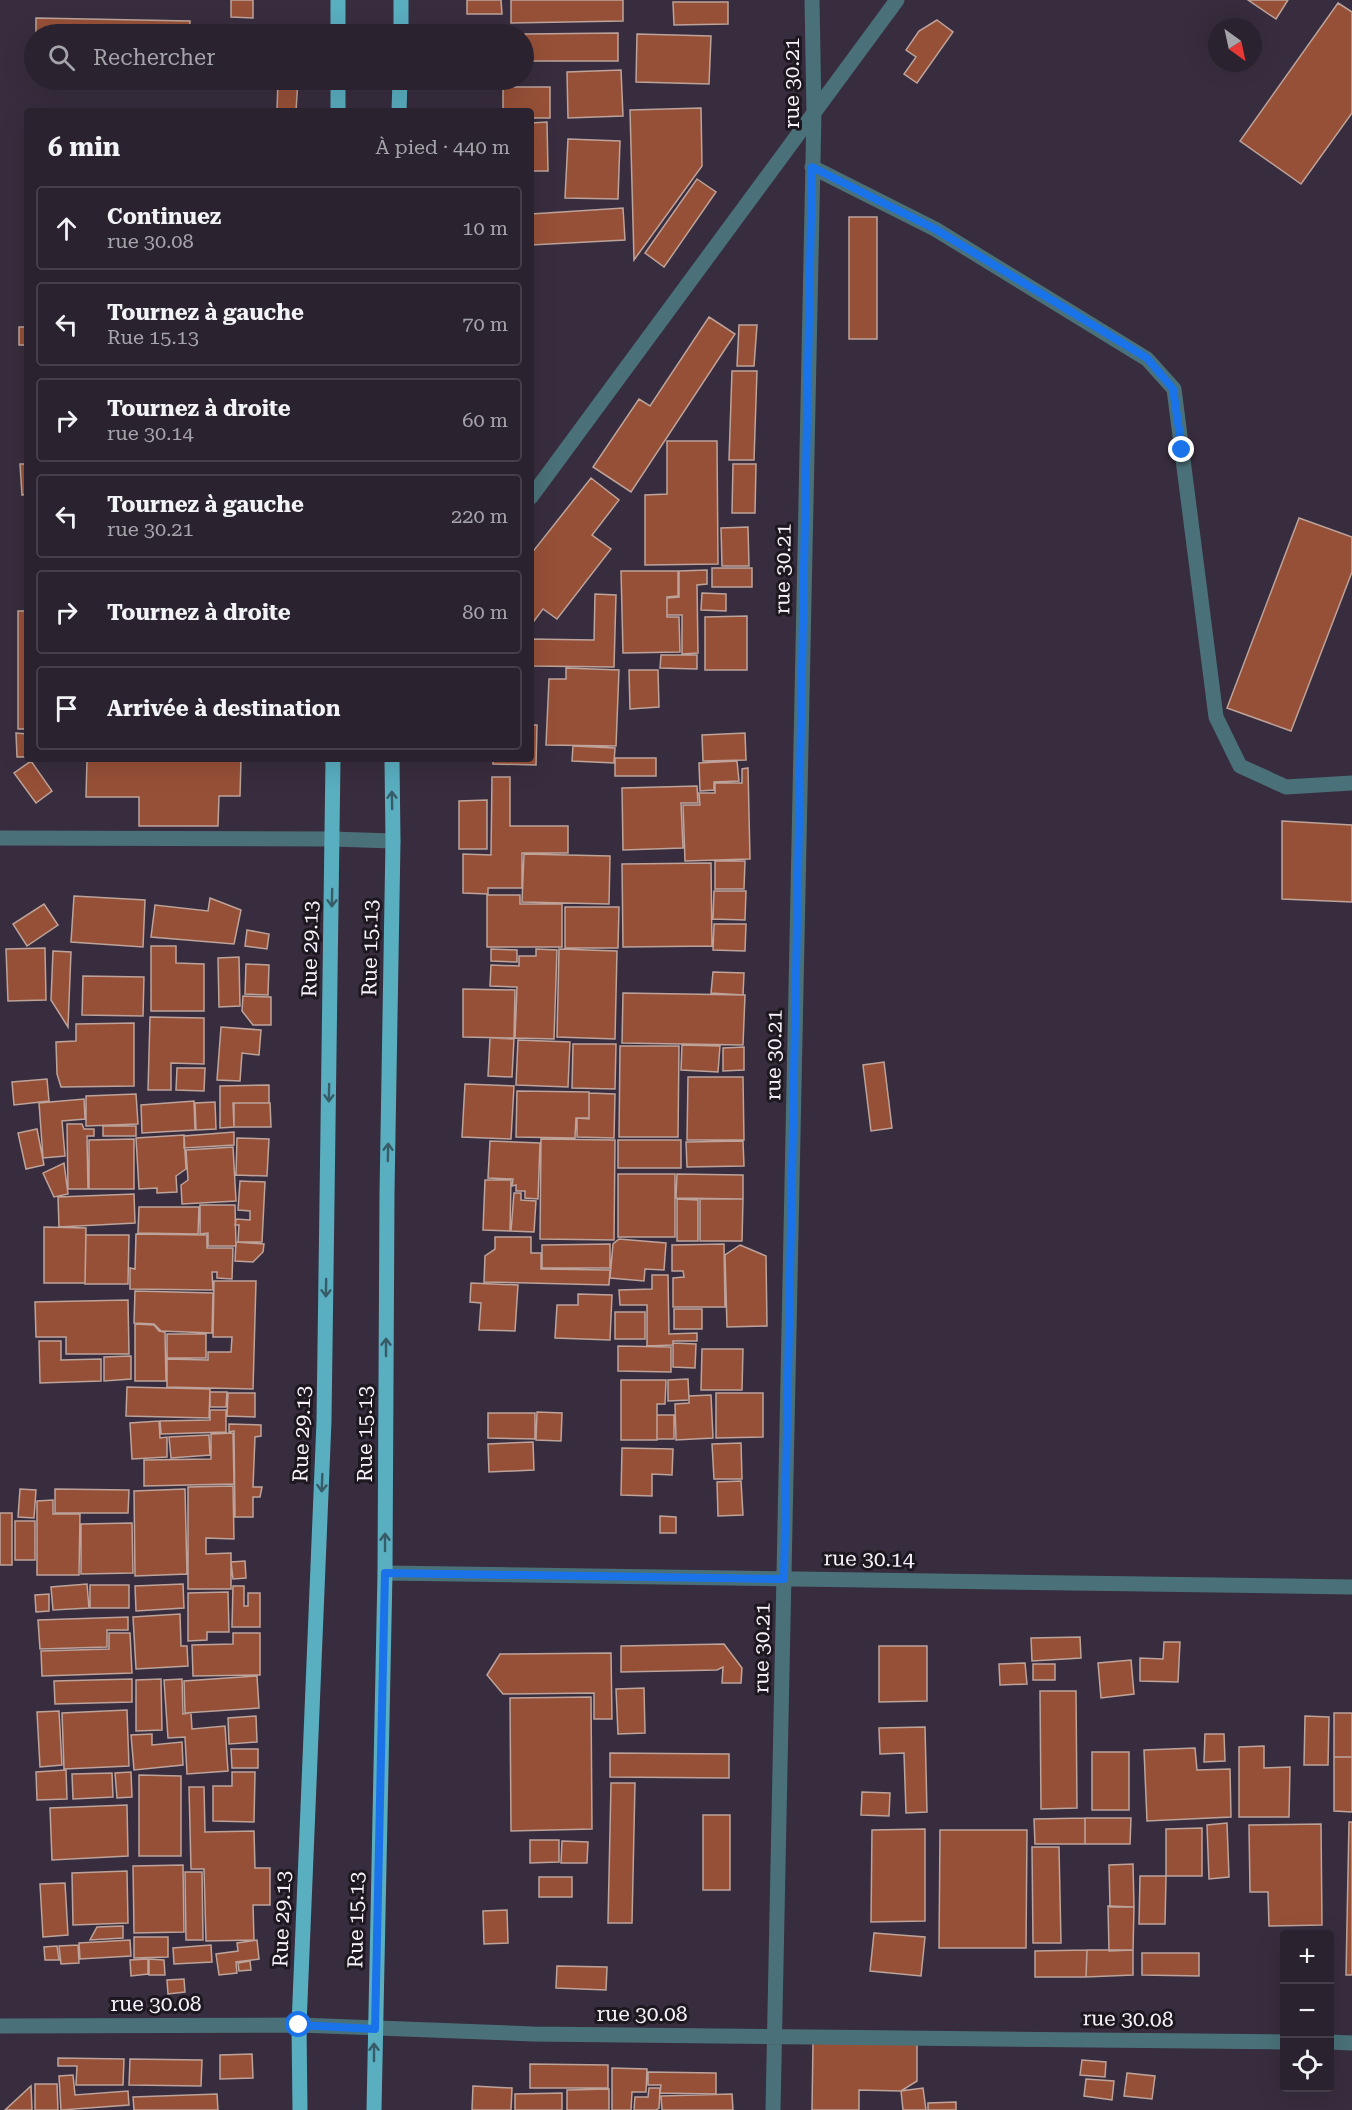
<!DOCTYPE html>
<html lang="fr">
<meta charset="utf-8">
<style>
body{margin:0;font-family:"Roboto Serif",serif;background:#362f3a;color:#f1f3f6}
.controls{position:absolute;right:18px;bottom:18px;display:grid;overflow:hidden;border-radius:6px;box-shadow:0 6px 24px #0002}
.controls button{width:54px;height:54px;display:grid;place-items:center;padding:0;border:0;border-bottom:2px solid #463f4a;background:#2a222e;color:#f1f3f6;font:30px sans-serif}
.compass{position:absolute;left:1208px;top:18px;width:54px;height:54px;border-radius:50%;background:#2a222e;box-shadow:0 6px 24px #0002;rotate:147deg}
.stop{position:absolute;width:18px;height:18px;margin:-14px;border:4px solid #1a73e8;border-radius:50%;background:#fff}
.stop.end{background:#1a73e8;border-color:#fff;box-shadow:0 2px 6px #0008}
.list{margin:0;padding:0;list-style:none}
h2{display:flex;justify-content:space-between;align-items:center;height:78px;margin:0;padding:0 24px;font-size:26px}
h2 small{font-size:20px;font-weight:400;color:#a5a4aa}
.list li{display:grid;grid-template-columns:39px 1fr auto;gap:18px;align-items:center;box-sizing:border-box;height:84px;margin:0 12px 12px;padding:0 12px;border:2px solid #463f4a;border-radius:6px}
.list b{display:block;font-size:22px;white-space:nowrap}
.list p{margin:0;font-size:20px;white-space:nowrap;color:#a5a4aa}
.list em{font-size:20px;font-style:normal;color:#a5a4aa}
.icon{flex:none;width:33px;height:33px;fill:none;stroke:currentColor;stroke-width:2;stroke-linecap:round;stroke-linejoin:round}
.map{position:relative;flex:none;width:1352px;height:2110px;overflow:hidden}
.search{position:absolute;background:#2a222e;box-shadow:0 6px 24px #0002;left:24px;top:24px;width:510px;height:66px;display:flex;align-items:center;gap:15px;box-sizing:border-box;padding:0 21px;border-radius:33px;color:#a5a4aa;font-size:22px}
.panel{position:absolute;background:#2a222e;box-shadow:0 6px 24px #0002;left:24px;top:108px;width:510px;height:654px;border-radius:6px}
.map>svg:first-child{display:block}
.building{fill:#975038;stroke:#bda39a;stroke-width:1.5}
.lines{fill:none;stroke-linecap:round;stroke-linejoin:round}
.minor{stroke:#4a7179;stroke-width:15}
.major{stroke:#59aec0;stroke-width:15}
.oneway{stroke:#385c67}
.route{stroke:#1a73e8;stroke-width:8}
.labels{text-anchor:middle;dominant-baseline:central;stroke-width:6;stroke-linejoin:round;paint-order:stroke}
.street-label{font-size:21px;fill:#f9f2fd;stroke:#1d181f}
</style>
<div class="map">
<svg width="1352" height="2110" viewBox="0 0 1352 2110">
<rect width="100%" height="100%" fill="#382d3e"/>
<path class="building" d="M231 0H253V18L231 17Z
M467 0H501L502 14H467Z
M511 0H623V21L511 23Z
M1248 0H1288L1276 19Z
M673 2H728V24L674 25Z
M1338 3 1352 12V113L1301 184 1240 141Z
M36 18 190 21 189 34H36Z
M937 20 953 32 917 83 904 74 916 57 906 50 919 31Z
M618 33V61H524L525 34Z
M637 34 711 36 709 84 636 82Z
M621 70 623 116 568 118 567 72Z
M278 80H298L296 111H277Z
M503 87H550V118H531V111H503Z
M701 108 702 166 634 260 630 110Z
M547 122 548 171H531V123Z
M568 139 620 141 618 199 565 198Z
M697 179 716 192 664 267 645 253Z
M623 208 625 240 531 245V214Z
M849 217H877V339H849Z
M709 317 735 334 631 492 593 467 639 399 650 406Z
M739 325H757L754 366H737Z
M19 327H27V345H19Z
M732 371H757L754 460H729Z
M667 441H717L718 564 645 565V495L667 494Z
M20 464H27V494L22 495Z
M733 464H756L755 513H732Z
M591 478 619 500 592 535 611 549 557 619 543 609 531 625V554Z
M1299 518 1352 537V572L1291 731 1227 708Z
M748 527 749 566H722L721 528Z
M712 568H752V587H712Z
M707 570V584L697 585 698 653 682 654V615H667V598L679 597V571Z
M621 571H678V596L667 597V617H679L680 652 623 653Z
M702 593 726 594V611L701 610Z
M595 594 616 595 614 667 531 666V639L594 640Z
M18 611H27V729H18Z
M747 616V670H705V617Z
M661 655H697V669L660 668Z
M566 668 619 670 616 746 546 745 549 679H566Z
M629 670H658L659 707 630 709Z
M531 725H537L536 765 493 764V759H531Z
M16 733 27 734V757H17Z
M745 733 746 760 703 761 702 735Z
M573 746 615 748 614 763 572 761Z
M615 758H656V776H615Z
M87 759H241L240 796H219L218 826H139V797H86Z
M31 761 52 791 36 803 14 773Z
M737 761 739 781 714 782V790L700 791 699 763Z
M748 768 750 859 685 861 683 805H700L699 793H715V783H742V769Z
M492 777H510V826H568V853H522V888H488V894L463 893V854L491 855Z
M697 786 698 803H681L683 848 623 850 622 788Z
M487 800V849H459V801Z
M1282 821 1352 825V902L1282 899Z
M524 854 610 856 609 904 522 902Z
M715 861H745L744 889H715Z
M711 863 712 946 623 947 622 864Z
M714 891H746L745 920 713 919Z
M487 895H520V904H562V947H487Z
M74 896 145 900 143 947 71 942Z
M210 898 241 910 234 944 151 937 155 905 208 911Z
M44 904 58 925 27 946 13 924Z
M565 907H619L618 948H565Z
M714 924H746L745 951 713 950Z
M247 930 269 934 267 949 245 946Z
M151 946H176V963L204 964V1011H151Z
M45 948 46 1000 8 1001 6 949Z
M491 949 517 950V962L491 961Z
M536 949 557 950 554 1039 515 1038 517 987 490 986 491 965 519 966V956H536Z
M559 949 617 951 615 1039 557 1037Z
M53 951 71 952 68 1027 51 1000Z
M239 957 240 1006 219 1007 218 958Z
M246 964 269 965 268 995 245 994Z
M713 972 744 973 743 995 711 993Z
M83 976 144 977 143 1016 82 1015Z
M463 989 515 990 514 1038 463 1037Z
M623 993 745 995 743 1045 622 1043Z
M243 996 271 997V1025H253L242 1011Z
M150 1017 204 1018V1064L171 1063V1090H148Z
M134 1023V1086L61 1087 57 1074 56 1042 76 1041V1024Z
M221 1027 261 1030 259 1055 242 1053 240 1081 217 1080Z
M490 1038 514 1039 512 1077 488 1076Z
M518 1040 570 1042 568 1087 516 1085Z
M573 1044H616L615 1089 572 1088Z
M682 1045 720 1046 718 1072 681 1070Z
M620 1046H679L678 1137H619Z
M744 1047V1070L723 1071V1048Z
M884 1062 892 1128 871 1131 863 1065Z
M177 1068H205L204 1091 176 1090Z
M688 1077H743L744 1140H687Z
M47 1079 49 1101 14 1105 12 1082Z
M465 1084 514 1086 511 1139 462 1137Z
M269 1085V1103H233L234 1127 220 1128V1086Z
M517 1091 589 1092V1118H576L575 1138 516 1137Z
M589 1093 615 1094 614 1138 577 1137V1118L589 1119Z
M136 1094 138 1124 86 1126V1096Z
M84 1099 85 1119 62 1121 65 1156 43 1158 39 1103Z
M194 1101 195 1130 142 1133 141 1105Z
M215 1102 216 1129 196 1130 195 1103Z
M234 1103H270L271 1127H234Z
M67 1124H82L84 1129H94V1136H87L88 1189H68Z
M103 1126H136V1136H103Z
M37 1129 44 1165 26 1169 18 1133Z
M234 1132V1145L184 1148V1136Z
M184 1135 186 1169 176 1176 177 1192 157 1193V1188L139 1189 136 1138Z
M237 1138 269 1139 267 1176 236 1175Z
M134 1139V1189H89V1140Z
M541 1139 615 1140 614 1240 540 1239Z
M618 1140H681V1168H618Z
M490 1141 540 1143 538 1199 525 1198V1191H516V1185L512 1186 513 1179 488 1178Z
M743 1141 744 1166 687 1167 686 1142Z
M233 1147 236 1201 182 1204 181 1185 188 1180 186 1150Z
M64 1163 68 1194 54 1197 43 1173Z
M618 1174H675V1237H618Z
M677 1174 743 1175V1199L676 1198Z
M485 1180H511L510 1231 483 1230Z
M240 1181 265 1182 262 1242H238L239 1225H235L236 1219 250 1220V1211L238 1210Z
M514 1193H521V1200L536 1201 534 1232 511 1231Z
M134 1194 135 1223 59 1227 58 1197Z
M677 1199 698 1200V1241H677Z
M700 1199H743L742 1241H700Z
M200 1205H235L236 1246H208V1233L200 1234Z
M139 1207H199L198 1234 138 1233Z
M44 1227 86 1228 85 1283H44Z
M136 1234 207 1235V1248H233L232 1279 217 1278V1272H212L213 1290 130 1289V1268L135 1269Z
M86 1235H129L128 1284H85Z
M495 1237H531V1253H541V1269L610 1270 609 1285 484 1282 485 1256 495 1249Z
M619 1239 666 1243 664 1270 645 1269 644 1281 610 1278 613 1244Z
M236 1242 264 1244 263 1252 253 1262 235 1261Z
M610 1244V1268H542V1245Z
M724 1244 725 1307H673V1278L684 1277 683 1271H672V1245Z
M740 1245 766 1256 767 1326 727 1327 725 1255Z
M652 1275H668L669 1334 697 1333V1341H673V1345L647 1346V1305H620L619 1290 652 1289Z
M214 1281H256L253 1389 167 1387V1359L208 1360V1352H231L232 1337H213Z
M471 1283 518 1285 515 1331 479 1330 481 1303 470 1302Z
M135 1291 213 1293 212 1333 161 1331 154 1324 134 1323Z
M578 1294 612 1295 610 1340 555 1338 557 1305H578Z
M128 1300 129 1354H66V1337H36L35 1302Z
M674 1309H702V1329H674Z
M615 1312H645V1339H615Z
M135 1324 154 1325 159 1331 165 1332 166 1381H135Z
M167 1334H206V1358H167Z
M39 1341H61V1360L101 1359V1381L40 1383Z
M673 1343 696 1344 695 1368 673 1367Z
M618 1346 671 1347V1372L618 1371Z
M702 1349H743L742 1390H701Z
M131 1356V1379L104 1381V1357Z
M688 1379 689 1400 668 1401V1380Z
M621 1380H666L665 1404H657V1440H621Z
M127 1387 210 1389 209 1418 126 1416Z
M210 1392H227L226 1407H210Z
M228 1393H255V1417L227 1416Z
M716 1393H763V1437L716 1438Z
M711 1395 713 1438 676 1440 675 1404 689 1403V1396Z
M210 1410H226V1432L161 1434 160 1421 210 1420Z
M537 1412 562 1413 561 1441 536 1440Z
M488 1413H535V1439L488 1438Z
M657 1415H674V1439H657Z
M159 1421 160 1438 167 1437V1457L132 1459 130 1423Z
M229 1424 261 1425V1436L255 1437 253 1487H262L260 1497H253V1517H235L234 1431 229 1432Z
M233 1433 234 1484 144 1486V1460L211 1459V1434Z
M209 1435 210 1455 171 1458 169 1437Z
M533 1442 534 1470 489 1472 488 1444Z
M741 1443 742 1479H714L712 1444Z
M622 1448 673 1449 672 1475 652 1474V1496L621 1495Z
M741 1481 743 1515 718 1516 717 1482Z
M233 1486 234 1539 206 1538V1554L231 1553V1589H188V1487Z
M20 1489 36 1490 34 1518 18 1517Z
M55 1489 129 1490 128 1513H55Z
M185 1489 187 1574 135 1576 134 1491Z
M53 1500V1514H80L79 1575H37V1501Z
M0 1513H12V1565H0Z
M660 1516 676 1517V1533H660Z
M15 1521H35V1560H15Z
M132 1523 133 1573 81 1574V1524Z
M245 1561 246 1578 233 1579 231 1562Z
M87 1584 89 1608 53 1610 51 1587Z
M183 1584 184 1608 136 1611 135 1586Z
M90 1585H129V1608H90Z
M233 1586H244V1606H248V1593H260V1627H232Z
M228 1592 229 1632H207V1640L188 1641V1593Z
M49 1594V1611L36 1612 35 1595Z
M180 1614 181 1646H187L188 1666 136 1669 133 1617Z
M128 1617V1630H107V1647L40 1649 38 1620Z
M109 1633H130L132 1673 42 1676 41 1651 109 1649Z
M233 1633H260V1675L193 1676 192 1645 233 1644Z
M1080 1637 1081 1658 1032 1661 1031 1638Z
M1164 1642H1180L1178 1682 1140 1681V1658L1163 1659Z
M724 1644 742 1668 741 1683H722L723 1667 717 1670 621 1672V1646Z
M879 1646H927V1701L879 1702Z
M611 1653 612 1719H594V1693L503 1694 487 1675 500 1654Z
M1131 1660 1134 1694 1101 1698 1098 1663Z
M1025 1663 1027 1684 1000 1685 999 1664Z
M1033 1664H1055V1680H1033Z
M257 1676 259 1708 185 1713 184 1681Z
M132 1679V1702L55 1704 54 1681Z
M161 1679 162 1730 136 1731V1680Z
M182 1679 183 1714 191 1713 192 1729 225 1726 228 1771 187 1774 185 1737 168 1738 164 1680Z
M644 1688 645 1733 618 1734 616 1689Z
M1040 1691H1076L1077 1808 1041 1809Z
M591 1697 592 1829 511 1831 510 1698Z
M127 1710 129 1766 64 1769 62 1713Z
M59 1711 62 1765 40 1767 37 1712Z
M1334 1713H1352V1757H1334Z
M256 1716 257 1742 229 1744 228 1718Z
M1305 1716 1329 1717 1328 1765H1304Z
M925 1727 927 1812 906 1813 904 1753 880 1754 879 1728Z
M152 1734V1745L182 1742 183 1765 134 1770 131 1735Z
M1205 1734H1224L1225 1761 1204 1762Z
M1264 1746V1768L1290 1767 1289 1817H1239V1747Z
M1195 1748 1197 1770 1230 1769 1231 1817 1147 1821 1144 1750Z
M231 1749H258V1768H232Z
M1092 1752H1129V1810H1092Z
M610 1753 729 1754V1778L610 1777Z
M1334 1757H1352V1812L1334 1811Z
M66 1770 67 1799 37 1800 36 1772Z
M131 1772 132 1797 117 1798 115 1773Z
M232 1772H255L254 1822 213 1821V1786H232Z
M112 1773 113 1797 73 1799 72 1774Z
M139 1775 181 1776V1856H139Z
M611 1783H635L632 1923H608Z
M189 1787H204L205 1832 254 1831 255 1868H270V1905H253L254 1940 206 1941 204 1869H191Z
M862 1792 890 1793 889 1816 861 1815Z
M127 1805 128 1856 52 1860 50 1808Z
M703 1815H730V1890H703Z
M1085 1818H1131L1130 1844H1085Z
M1085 1818V1844H1035L1034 1819Z
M1349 1822H1352V1975H1346Z
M1227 1823 1229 1877 1209 1879 1207 1825Z
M1321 1824 1322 1925 1269 1926 1268 1892H1250L1249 1825Z
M1202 1828V1876H1166V1829Z
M925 1829V1921L871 1922 872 1830Z
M940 1830H1027L1026 1948H939Z
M530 1840H559V1862L530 1863Z
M562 1841 588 1842 587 1863H561Z
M1032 1847H1059L1061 1943H1033Z
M1133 1864 1134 1907H1110L1109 1865Z
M183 1865 184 1932 134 1933 133 1866Z
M127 1871 128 1923 73 1925 72 1873Z
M185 1872H202L203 1940H186Z
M1140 1876H1166L1165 1924H1139Z
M539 1877H572V1897H539Z
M65 1883 68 1935 43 1937 40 1884Z
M1108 1906 1134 1907 1133 1950 1109 1951Z
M507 1910 508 1943 484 1944 483 1911Z
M123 1926V1938L90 1940 97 1927Z
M874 1933 925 1937 921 1976 870 1971Z
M134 1937H168V1957L134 1958Z
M130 1940 131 1956 80 1959 79 1943Z
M257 1940 259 1959 236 1962 237 1973 219 1975 216 1954 238 1951 237 1943Z
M78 1945 79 1963 61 1964 59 1946Z
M211 1945 212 1962 174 1964 173 1948Z
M57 1946 59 1960H45L44 1947Z
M1087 1950H1133V1975L1086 1977Z
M1087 1950 1086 1977H1035V1951Z
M1142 1953H1199V1976L1142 1975Z
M148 1959V1974L131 1976 130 1960Z
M149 1959 164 1960 165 1975H149Z
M250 1961 251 1970 239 1971 238 1963Z
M557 1966 607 1967 606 1990 556 1988Z
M184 1979 185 1992 168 1994 167 1980Z
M813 2042H917V2081L901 2091 859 2090V2110H812Z
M252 2054 253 2078 220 2079V2055Z
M58 2058 124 2059 123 2085H76L77 2066H58Z
M130 2059 202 2060 201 2086 129 2085Z
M1082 2060 1106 2062 1105 2077 1080 2075Z
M530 2064 608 2065V2088H530Z
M612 2068 647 2069 646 2092H632L631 2110H612Z
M648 2072 716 2073V2094L660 2093 661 2085H648Z
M1127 2073 1155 2076 1152 2099 1124 2096Z
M73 2075 75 2095 128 2091 129 2105 61 2110 59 2076Z
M1086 2079 1114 2081 1112 2100 1084 2096Z
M35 2084H57L58 2110H35Z
M31 2086 32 2110H5Z
M473 2086 512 2088 511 2110H472Z
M649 2088H660L659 2108 656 2110H634L635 2097H648Z
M923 2088 926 2110H903L901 2091Z
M609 2089V2110H567V2090Z
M562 2093V2110H515V2094Z
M217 2094 218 2110H134L133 2097Z
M732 2094 733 2110H662L661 2096Z
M956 2102V2110H928V2103Z"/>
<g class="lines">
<path class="minor" d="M812 167 935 229 1147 359 1174 389 1216 717 1240 766 1286 787 1352 783
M531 497 897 0
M0 838 332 839 393 841
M385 1573 1352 1587
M0 2026 299 2025 533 2034 1284 2042
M1330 2042 1352 2043
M773 2110 814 112 812 0"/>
<path class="major" d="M338 34V0
M401 34V0
M338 111V80
M399 111 400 80
M300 2110 299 2025 324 1421 333 759
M374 2110 385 1573 387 1193 393 841 392 759"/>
</g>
<defs><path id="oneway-shaft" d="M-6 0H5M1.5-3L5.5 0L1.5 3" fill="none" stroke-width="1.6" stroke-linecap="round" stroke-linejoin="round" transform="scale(1.5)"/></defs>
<g class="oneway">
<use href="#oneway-shaft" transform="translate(392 800) rotate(-91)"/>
<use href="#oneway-shaft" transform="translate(332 898) rotate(91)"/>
<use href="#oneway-shaft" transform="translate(329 1093) rotate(91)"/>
<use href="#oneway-shaft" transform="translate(388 1152) rotate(-89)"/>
<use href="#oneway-shaft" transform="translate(326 1288) rotate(91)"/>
<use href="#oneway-shaft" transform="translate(386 1347) rotate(-90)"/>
<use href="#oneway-shaft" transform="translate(322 1483) rotate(92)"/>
<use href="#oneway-shaft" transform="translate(385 1542) rotate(-90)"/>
<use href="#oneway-shaft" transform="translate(374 2052) rotate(-90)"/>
</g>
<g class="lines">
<path class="route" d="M299 2025 375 2029 385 1573 784 1579 812 167 935 229 1147 358 1173 389 1182 450"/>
</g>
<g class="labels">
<g class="street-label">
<text transform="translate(792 83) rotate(-90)">rue 30.21</text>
<text transform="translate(783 569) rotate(-89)">rue 30.21</text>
<text transform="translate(370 948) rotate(-89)">Rue 15.13</text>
<text transform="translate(310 949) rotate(-89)">Rue 29.13</text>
<text transform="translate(774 1055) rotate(-89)">rue 30.21</text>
<text transform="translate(302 1434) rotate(-88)">Rue 29.13</text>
<text transform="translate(365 1434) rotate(-90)">Rue 15.13</text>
<text transform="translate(869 1559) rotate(1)">rue 30.14</text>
<text transform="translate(762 1648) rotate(-89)">rue 30.21</text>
<text transform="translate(282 1919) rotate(-88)">Rue 29.13</text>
<text transform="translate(356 1920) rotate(-89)">Rue 15.13</text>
<text x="156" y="2004">rue 30.08</text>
<text x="642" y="2014">rue 30.08</text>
<text transform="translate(1128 2019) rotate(1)">rue 30.08</text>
</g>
</g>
</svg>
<div class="controls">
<button>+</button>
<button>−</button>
<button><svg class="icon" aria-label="locate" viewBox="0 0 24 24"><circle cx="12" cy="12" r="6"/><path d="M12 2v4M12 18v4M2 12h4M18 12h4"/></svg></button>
</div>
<svg class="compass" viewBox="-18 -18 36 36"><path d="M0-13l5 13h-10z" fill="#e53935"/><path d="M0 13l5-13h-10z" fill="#a5a4aa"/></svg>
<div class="stop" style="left:299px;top:2025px"></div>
<div class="stop end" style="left:1182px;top:450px"></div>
<div class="search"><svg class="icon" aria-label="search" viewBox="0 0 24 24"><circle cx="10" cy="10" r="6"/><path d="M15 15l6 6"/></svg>Rechercher</div>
<section class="panel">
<h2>6 min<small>À pied · 440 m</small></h2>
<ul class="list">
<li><svg class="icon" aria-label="ahead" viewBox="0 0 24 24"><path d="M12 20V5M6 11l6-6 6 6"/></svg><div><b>Continuez</b><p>rue 30.08</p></div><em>10 m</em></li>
<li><svg class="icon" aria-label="left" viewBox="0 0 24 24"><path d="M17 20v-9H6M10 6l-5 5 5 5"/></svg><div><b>Tournez à gauche</b><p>Rue 15.13</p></div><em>70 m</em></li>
<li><svg class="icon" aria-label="right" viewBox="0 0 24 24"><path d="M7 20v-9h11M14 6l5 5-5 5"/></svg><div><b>Tournez à droite</b><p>rue 30.14</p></div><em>60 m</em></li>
<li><svg class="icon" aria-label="left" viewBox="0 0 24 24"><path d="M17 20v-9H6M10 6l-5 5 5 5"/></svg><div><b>Tournez à gauche</b><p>rue 30.21</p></div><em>220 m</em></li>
<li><svg class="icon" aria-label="right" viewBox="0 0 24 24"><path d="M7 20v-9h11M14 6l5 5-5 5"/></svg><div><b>Tournez à droite</b></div><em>80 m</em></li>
<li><svg class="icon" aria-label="arrive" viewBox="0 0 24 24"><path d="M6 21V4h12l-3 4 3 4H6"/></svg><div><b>Arrivée à destination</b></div></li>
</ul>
</section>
</div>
